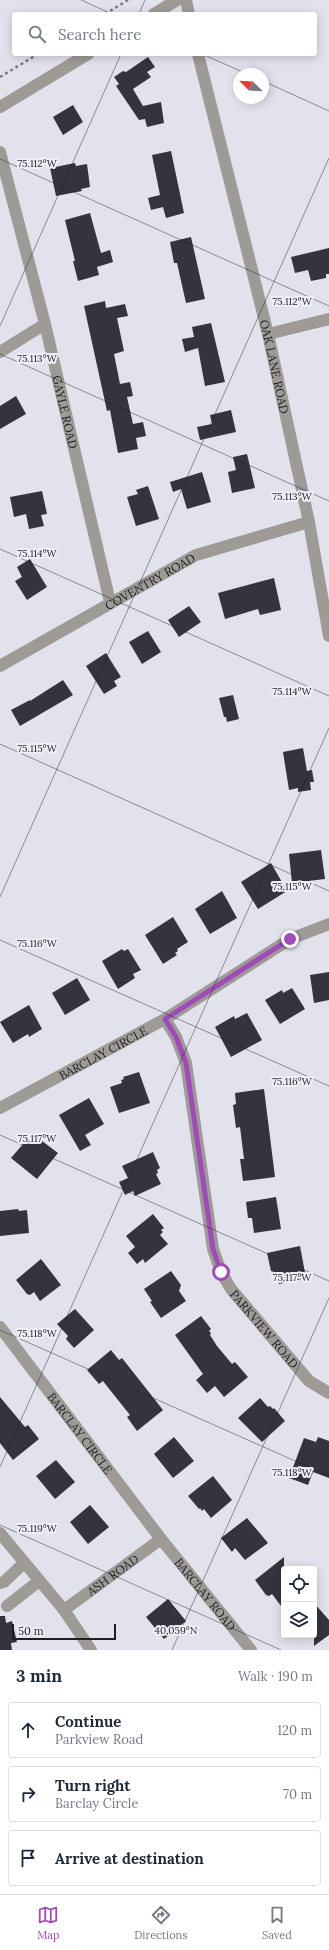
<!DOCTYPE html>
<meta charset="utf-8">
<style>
body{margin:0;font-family:Lora,serif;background:#f2f2f3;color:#1f2937}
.controls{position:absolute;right:12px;bottom:12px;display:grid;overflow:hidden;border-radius:4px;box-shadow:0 2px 10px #0003}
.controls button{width:36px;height:36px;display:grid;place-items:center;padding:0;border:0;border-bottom:1px solid #e0e1e3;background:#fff;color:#1f2937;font:20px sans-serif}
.compass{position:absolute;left:233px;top:68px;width:36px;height:36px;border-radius:50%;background:#fff;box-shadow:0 2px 10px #0003;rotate:294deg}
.scale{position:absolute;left:12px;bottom:10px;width:104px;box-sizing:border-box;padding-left:4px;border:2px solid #1f1f23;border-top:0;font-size:11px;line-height:14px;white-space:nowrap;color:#1f1f23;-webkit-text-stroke:3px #efeffa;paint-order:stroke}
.stop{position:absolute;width:12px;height:12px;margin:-9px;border:3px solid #a04bb9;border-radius:50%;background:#fff}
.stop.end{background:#a04bb9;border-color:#fff;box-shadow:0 1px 4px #0008}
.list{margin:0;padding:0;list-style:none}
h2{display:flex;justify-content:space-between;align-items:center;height:52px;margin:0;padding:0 16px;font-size:17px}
h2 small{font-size:13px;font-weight:400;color:#747a83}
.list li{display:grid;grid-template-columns:26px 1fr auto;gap:12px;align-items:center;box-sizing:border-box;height:56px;margin:0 8px 8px;padding:0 8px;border:1px solid #e0e1e3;border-radius:4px}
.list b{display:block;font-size:15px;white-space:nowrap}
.list p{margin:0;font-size:13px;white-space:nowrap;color:#747a83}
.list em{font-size:13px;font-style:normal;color:#747a83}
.icon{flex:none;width:22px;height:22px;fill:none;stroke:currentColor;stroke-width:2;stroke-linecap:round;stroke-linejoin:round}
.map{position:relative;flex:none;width:329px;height:1650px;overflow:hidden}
.search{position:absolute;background:#fff;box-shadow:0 2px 10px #0003;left:12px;right:12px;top:12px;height:44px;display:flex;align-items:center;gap:10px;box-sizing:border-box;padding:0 14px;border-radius:4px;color:#747a83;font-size:15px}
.sheet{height:244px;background:#fff}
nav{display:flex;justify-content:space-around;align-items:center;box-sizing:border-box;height:56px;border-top:1px solid #e0e1e3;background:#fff;font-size:11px;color:#747a83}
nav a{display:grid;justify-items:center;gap:2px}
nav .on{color:#a04bb9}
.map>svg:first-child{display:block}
.building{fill:#34343c}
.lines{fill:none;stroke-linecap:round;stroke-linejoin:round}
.path{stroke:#7b7b82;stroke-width:2.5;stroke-dasharray:3 3;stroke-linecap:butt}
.minor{stroke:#9e9a96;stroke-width:12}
.route{stroke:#a04bb9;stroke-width:5}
.ticks{fill:none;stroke:#1f1f23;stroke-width:1;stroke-opacity:0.45}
.labels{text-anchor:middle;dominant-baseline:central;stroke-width:4;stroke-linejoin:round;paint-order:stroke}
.street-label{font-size:12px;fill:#1f1f23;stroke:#efeffa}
.ticks-label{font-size:10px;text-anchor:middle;fill:#1f1f23;stroke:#efeffa;stroke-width:4;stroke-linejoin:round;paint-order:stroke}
</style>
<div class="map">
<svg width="329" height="1650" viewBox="0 0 329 1650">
<rect width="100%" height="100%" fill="#e2e2ed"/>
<path class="building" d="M148 57 155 67 147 72 151 77 133 89 143 106 161 102 164 123 147 127 145 119 139 120 116 86 119 84 114 77 123 71 126 72Z
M73 105 83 122 63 135 53 117Z
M171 151 184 213 166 218 163 207 151 210 148 198 160 195 152 155Z
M75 163 76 166 87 164 90 187 81 189 82 191 56 196 50 168Z
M90 213 101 253 110 250 113 262 97 267 99 275 78 281 73 261H75L65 220Z
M191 237 205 299 186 303 177 263H174L170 242Z
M329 248V274H326V278L311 281 308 270 295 273 291 257Z
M105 301 106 308 125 304 128 316 117 318 124 351 114 354 120 384 130 382 133 396 127 397 133 424 143 422 146 436 136 438 138 449 118 453 110 410 107 411 84 306Z
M211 323 225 382 205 386 198 348 185 352 182 339 194 337 192 327Z
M16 396 26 414 0 429V406Z
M231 410 236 432 200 440 197 427 212 424 210 415Z
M247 454 255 488 232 493 228 472 236 470 233 457Z
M202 472 211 502 187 509 181 489 173 492 170 482Z
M148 486 159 519 136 526 127 497 138 494 136 490Z
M42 491 47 514 41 515 44 526 29 529 26 514 14 517 10 497Z
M30 559 47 587 27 600 15 581 22 577 17 567Z
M274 578 281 610 260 615 258 609 225 619 218 593Z
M189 606 201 622 179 637 168 620Z
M148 631 161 652 142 664 129 642Z
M106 653 121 677 114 681 117 686 104 694 86 666Z
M63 680 73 695 20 726 11 710 30 700V701Z
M233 695 239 719 227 722 226 717H224L219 698Z
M303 748 307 771 312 770 314 782H310L311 790 298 792V788L289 790 283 752Z
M321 850 325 879 292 883 289 854Z
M271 863 287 891 258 909 241 882Z
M222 891 237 918 210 934 195 909Z
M173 917 188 942 177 949 178 951 175 953 177 955 163 964 145 935Z
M122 949 124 951 128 949 141 970 133 974 135 978 118 989 102 961Z
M329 972V1000L314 1003 310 975Z
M77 978 90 1000 65 1015 52 993Z
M292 988 305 1009 280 1024 265 1000 282 990 283 993Z
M29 1005 42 1029 29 1037 28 1034 13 1043 0 1022Z
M247 1013 262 1040 231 1057 215 1027 234 1016 235 1019Z
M139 1072 150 1103 119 1113 110 1087 122 1083 121 1080 124 1079 123 1077Z
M264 1089 275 1177 243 1181 240 1159H244L240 1127 236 1128 233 1105 236 1104 235 1093Z
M89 1098 104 1124 85 1135 91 1145 80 1151 59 1115Z
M34 1135 58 1153 37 1179 11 1158 23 1144H27Z
M153 1152 160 1168 157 1170 158 1173 156 1174 161 1184 135 1196 133 1191 125 1195 119 1182 128 1178 122 1166Z
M276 1197 281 1229 254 1233 252 1218H248L246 1202Z
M18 1209 19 1211 27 1210 29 1233 0 1236V1211Z
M153 1214 164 1228 161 1230 163 1232 160 1235 168 1244 145 1263 143 1259 137 1264 128 1253 135 1247 126 1236Z
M300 1246 306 1278 279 1284 277 1273 271 1271 267 1253Z
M41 1259 61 1285 40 1301 34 1292 30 1295 27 1294 16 1280Z
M171 1271 181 1285 179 1291 186 1301 161 1318 150 1302 152 1301 144 1289Z
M75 1309 94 1330 74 1348 66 1339 68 1336 57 1324Z
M201 1316 211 1329 209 1331 211 1333 210 1335 217 1346 232 1364 235 1362 248 1377 224 1397 215 1386 207 1393 196 1380 203 1374 175 1335Z
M111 1350 119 1360 122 1358 163 1410 137 1431 127 1417 130 1415 110 1390 103 1381 99 1384 87 1370Z
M0 1397 25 1427 28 1425 39 1439 13 1460 0 1443Z
M260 1398 268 1407 270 1406 273 1409 274 1408 285 1421 262 1442 238 1418Z
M174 1437 194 1461 173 1478 154 1454Z
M318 1437 329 1441V1478L313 1472 308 1485 289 1478 304 1438 316 1442Z
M56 1460 75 1482 55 1499 36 1476Z
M213 1476 232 1500 211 1518 204 1509 202 1511 200 1508 199 1509 188 1496Z
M90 1505 109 1527 88 1544 70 1522Z
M247 1518 268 1543 245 1560 235 1548 232 1552 221 1538Z
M284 1557V1610L272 1594 269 1596 266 1595 255 1580Z
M168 1599 186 1621 164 1639 146 1617Z
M314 1603 329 1620V1635L314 1646Z
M0 1616H5L6 1623 12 1621 17 1642 11 1643 12 1650H0Z"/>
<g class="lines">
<path class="path" d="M105 14 128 0
M0 77 38 54"/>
<g class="minor">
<path d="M186 0 189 14"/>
<path d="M154 14 177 0"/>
<path id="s1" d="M198 54 268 334 309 522 329 636"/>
<path d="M0 107 88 54"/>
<path id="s2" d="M0 152 45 324 110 602"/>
<path d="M268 334 329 319"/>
<path d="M0 352 45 324"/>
<path id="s3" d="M0 666 196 555 309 522"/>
<path id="s4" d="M165 1019 176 1037 186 1063 213 1249 221 1272 231 1289 309 1381 329 1393"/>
<path id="s5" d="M0 1108 165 1019 290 939 329 924"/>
<path id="s6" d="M0 1327 161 1539 251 1650"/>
<path d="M0 1533 64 1610 91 1650"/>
<path d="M0 1583 4 1582 24 1563"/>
<path d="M7 1606 39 1581"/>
<path id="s7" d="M64 1610 161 1539"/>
</g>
</g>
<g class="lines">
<path class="route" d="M221 1272 213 1249 186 1063 176 1037 165 1019 290 939"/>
</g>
<path class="ticks" d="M81 0 112 14M139 14 145 0M202 54 247 74M263 81 329 111M0 159 329 306M0 326 121 54M0 354 329 501M0 549 329 696M0 744 329 891M0 897 329 158M0 940 329 1086M0 1135 329 1281M0 1330 329 1476M0 1467 329 728M0 1525 281 1650M172 1650 329 1298"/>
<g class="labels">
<g class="street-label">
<text stroke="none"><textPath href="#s1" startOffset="322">OAK LANE ROAD</textPath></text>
<text stroke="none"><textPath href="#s2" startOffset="268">GAYLE ROAD</textPath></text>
<text stroke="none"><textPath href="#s3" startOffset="172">COVENTRY ROAD</textPath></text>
<text stroke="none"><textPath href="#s5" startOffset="117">BARCLAY CIRCLE</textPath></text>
<text stroke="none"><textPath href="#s4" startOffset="333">PARKVIEW ROAD</textPath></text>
<text stroke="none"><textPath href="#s6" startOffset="133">BARCLAY CIRCLE</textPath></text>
<text stroke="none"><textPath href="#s7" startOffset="60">ASH ROAD</textPath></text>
<text stroke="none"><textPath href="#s6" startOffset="337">BARCLAY ROAD</textPath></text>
</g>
</g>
<g class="ticks-label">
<text x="37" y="167">75.112°W</text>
<text x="292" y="305">75.112°W</text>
<text x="37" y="362">75.113°W</text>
<text x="292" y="500">75.113°W</text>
<text x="37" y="557">75.114°W</text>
<text x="292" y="695">75.114°W</text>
<text x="37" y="752">75.115°W</text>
<text x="292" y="890">75.115°W</text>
<text x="37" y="947">75.116°W</text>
<text x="292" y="1085">75.116°W</text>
<text x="37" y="1142">75.117°W</text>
<text x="292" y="1281">75.117°W</text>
<text x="37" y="1337">75.118°W</text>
<text x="292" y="1476">75.118°W</text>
<text x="37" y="1532">75.119°W</text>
<text x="176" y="1634">40.059°N</text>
</g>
</svg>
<div class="controls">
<button><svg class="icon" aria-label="locate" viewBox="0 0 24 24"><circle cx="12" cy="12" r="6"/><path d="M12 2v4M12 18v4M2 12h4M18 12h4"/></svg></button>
<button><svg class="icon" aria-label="layers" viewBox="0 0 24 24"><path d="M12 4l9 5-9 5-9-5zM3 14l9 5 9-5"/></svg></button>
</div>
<svg class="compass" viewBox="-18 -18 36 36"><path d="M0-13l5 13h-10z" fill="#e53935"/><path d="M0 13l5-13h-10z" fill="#747a83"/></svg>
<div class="scale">50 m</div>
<div class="stop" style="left:221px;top:1272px"></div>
<div class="stop end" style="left:290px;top:939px"></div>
<div class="search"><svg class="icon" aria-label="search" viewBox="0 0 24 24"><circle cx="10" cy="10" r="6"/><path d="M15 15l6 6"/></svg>Search here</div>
</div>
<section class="sheet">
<h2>3 min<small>Walk · 190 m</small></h2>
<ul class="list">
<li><svg class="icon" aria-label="ahead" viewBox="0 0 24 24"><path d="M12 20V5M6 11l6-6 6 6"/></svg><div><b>Continue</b><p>Parkview Road</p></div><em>120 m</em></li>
<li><svg class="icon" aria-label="right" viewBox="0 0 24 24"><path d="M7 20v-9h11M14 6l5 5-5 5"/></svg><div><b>Turn right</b><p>Barclay Circle</p></div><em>70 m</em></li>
<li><svg class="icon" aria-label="arrive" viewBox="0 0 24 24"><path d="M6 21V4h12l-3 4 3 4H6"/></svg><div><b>Arrive at destination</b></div></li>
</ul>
</section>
<nav>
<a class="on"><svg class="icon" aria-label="map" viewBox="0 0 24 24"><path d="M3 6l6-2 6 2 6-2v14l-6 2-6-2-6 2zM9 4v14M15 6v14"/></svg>Map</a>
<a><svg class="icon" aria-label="directions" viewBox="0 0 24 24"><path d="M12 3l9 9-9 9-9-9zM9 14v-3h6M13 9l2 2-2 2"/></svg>Directions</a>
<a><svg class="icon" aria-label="saved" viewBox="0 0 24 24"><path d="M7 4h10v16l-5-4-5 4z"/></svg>Saved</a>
</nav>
